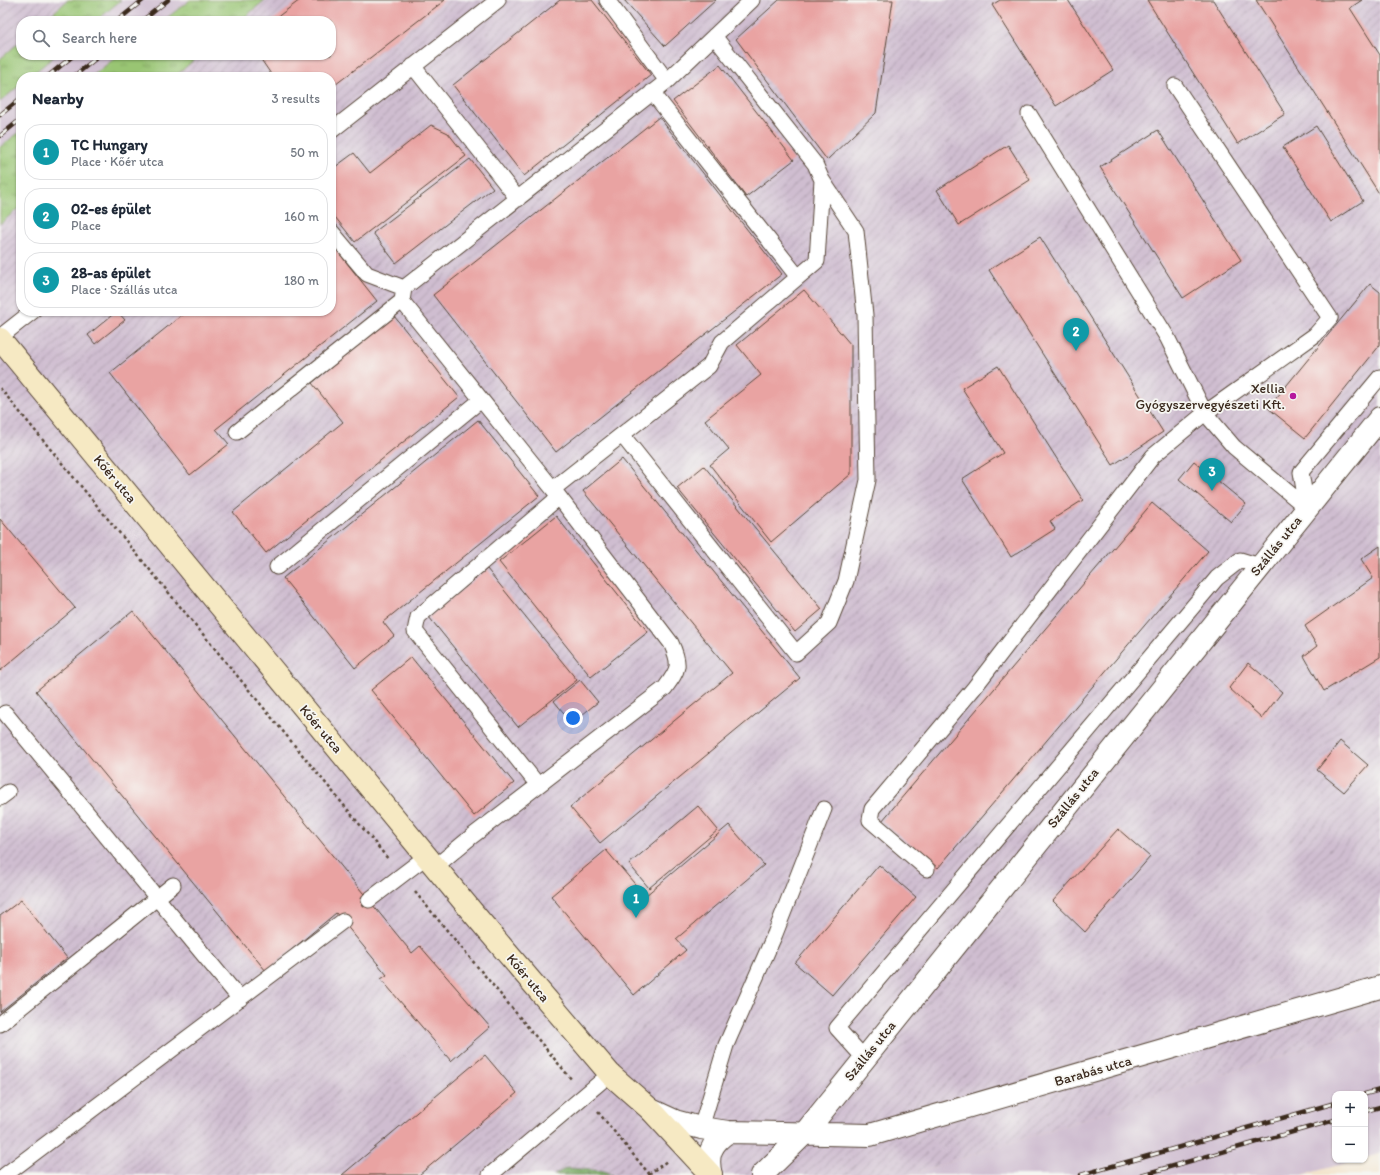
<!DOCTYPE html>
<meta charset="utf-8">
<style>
body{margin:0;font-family:Itim,sans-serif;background:#f2f2f3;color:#1f2937}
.controls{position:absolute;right:12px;bottom:12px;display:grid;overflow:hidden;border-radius:8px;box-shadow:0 1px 3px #0004}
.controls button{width:36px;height:36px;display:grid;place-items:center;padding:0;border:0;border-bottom:1px solid #e0e1e3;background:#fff;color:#1f2937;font:20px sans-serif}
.you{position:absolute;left:573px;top:718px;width:14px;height:14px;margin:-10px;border:3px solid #fff;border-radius:50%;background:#1a73e8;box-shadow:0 0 0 6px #1a73e833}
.badge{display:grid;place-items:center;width:26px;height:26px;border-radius:50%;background:#b5179e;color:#fff;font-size:13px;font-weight:700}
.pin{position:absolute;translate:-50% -33px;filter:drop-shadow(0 1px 2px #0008)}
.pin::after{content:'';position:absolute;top:21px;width:14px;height:12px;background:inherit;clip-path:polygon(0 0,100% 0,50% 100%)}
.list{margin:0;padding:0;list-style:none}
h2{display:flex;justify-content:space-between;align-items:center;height:52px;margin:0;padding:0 16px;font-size:17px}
h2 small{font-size:13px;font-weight:400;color:#747a83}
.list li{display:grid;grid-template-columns:26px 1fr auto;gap:12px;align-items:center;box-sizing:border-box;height:56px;margin:0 8px 8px;padding:0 8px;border:1px solid #e0e1e3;border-radius:16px}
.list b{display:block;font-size:15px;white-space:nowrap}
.list p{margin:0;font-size:13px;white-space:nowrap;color:#747a83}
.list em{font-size:13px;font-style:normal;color:#747a83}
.icon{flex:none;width:22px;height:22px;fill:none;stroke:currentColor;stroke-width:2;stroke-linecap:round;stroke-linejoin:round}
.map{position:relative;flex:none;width:1380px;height:1175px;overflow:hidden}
.search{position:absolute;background:#fff;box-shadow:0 1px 3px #0004;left:16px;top:16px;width:320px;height:44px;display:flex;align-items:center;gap:10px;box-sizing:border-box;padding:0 14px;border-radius:16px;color:#747a83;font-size:15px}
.panel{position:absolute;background:#fff;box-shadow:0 1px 3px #0004;left:16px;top:72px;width:320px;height:244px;border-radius:16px}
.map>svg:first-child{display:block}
.industrial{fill:url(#industrial-furrows)}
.railway{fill:#cfbdd0}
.grass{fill:url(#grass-tufts);stroke:#6a7848}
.forest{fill:url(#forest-firs);stroke:#5a6a42}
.building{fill:#e9a3a2}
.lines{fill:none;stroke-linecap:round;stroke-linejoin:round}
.lane-casing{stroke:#574638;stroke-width:17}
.street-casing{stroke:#574638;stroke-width:24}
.secondary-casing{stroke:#574638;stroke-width:24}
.path{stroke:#574638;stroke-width:2.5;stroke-dasharray:3 3;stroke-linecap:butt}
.lane{stroke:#fff;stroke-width:15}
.street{stroke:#fff;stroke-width:22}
.secondary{stroke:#f6e9c3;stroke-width:22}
.rail-casing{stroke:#3b2a1e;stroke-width:4.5}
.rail{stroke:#f6f6f2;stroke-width:3;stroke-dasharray:9;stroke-linecap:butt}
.poi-dot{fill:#b5179e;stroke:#f6f6f2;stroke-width:1.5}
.labels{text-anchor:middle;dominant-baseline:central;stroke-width:3.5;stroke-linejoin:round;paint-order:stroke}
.poi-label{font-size:14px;fill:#3b2a1e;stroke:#f6f6f2;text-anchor:end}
.street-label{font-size:14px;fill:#3b2a1e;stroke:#f6f6f2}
</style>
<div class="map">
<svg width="1380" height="1175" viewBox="0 0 1380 1175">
<defs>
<pattern id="industrial-furrows" width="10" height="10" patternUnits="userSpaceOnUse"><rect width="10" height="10" fill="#cfbdd0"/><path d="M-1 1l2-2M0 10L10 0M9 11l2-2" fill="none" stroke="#a99aa8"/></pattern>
<pattern id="grass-tufts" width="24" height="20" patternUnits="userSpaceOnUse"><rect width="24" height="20" fill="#99c573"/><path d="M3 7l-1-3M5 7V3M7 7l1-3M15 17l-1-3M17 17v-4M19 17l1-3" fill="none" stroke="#7ea05e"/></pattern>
<pattern id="forest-firs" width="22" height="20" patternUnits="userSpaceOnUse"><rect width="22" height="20" fill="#7aaa65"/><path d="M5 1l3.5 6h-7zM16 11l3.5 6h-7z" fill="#658b53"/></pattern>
</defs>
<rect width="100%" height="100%" fill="#f6f6f2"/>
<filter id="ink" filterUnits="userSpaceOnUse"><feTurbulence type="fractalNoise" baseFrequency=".025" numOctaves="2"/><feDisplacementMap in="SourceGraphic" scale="8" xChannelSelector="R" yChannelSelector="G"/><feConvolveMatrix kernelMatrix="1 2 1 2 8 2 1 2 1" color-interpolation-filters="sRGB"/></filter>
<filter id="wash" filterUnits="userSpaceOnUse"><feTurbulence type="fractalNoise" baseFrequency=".012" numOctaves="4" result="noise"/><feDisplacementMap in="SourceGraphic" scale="16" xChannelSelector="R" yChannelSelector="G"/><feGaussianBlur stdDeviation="0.9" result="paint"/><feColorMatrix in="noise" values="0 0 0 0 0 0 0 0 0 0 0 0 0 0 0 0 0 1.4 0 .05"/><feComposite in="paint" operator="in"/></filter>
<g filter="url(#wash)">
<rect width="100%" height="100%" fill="#f3e3cb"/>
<path class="industrial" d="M0 0H68L44 21H21V41L0 59Z
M265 0H1380V1025L909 1175H0V224L21 206V311H331V77H174L200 55H331V21H240Z"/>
<path class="railway" d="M121 0H190L163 21H96Z
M56 55H119L91 77H29Z
M21 84V131L0 147V102Z
M1380 1025V1154L1365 1158V1094H1335V1160H1357L1302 1175H909Z"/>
<path class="grass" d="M68 0H121L96 21H44Z
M190 0H265L240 21H163Z
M21 41V55H56L29 77H21V84L0 102V59Z
M119 55H200L174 77H91Z
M21 131V206L0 224V147Z"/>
<path class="forest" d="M567 1168 604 1171 612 1175H554Z"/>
<g id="blocks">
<path class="building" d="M300 0H445L331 88V77H273L258 55H331V21H272Z
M560 0H592L651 75 524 176 453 85Z
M624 0H716L665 46Z
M779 0H893L876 113 827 160 736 39Z
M1000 0H1068L1113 70 1056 106 992 5Z
M1147 0H1213L1285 114 1238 144Z
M1256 0H1362L1350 8 1380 55V195Z
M720 65 794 160 746 197 673 101Z
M659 117 782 274 556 452 433 295Z
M431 125 448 133 466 156 355 242 331 212V170L354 153 370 173Z
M1316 126 1363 201 1331 222 1283 147Z
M1158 130 1241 260 1183 298 1100 167Z
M1008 145 1030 180 959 225 937 190Z
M470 159 493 188 396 263 373 233Z
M1040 237 1163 432 1113 465 989 270Z
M331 243 377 301 216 429 229 444 190 475 110 373 187 311H331Z
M1370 284 1380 292V345L1305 438 1268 408Z
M804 290 851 345V474L771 542 710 465 729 449 705 420 761 375 737 345Z
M117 311 125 320 95 344 88 335Z
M394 316 459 397 266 553 233 512 343 422 312 383Z
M998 366 1083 500 1050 521 1055 529 1011 557 962 479 1003 453 962 388Z
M478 420 539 496 383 622 394 636 355 668 283 578Z
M622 459 800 678 600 843 570 807 732 673 583 491Z
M1194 461 1246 504 1231 522 1179 479Z
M704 466 822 609 795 632 677 488Z
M1152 503 1208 551 938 868 882 821Z
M556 516 648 632 591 677 499 562Z
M0 519 75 608 0 671Z
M1380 546V657L1324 691 1304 656 1317 646 1305 626 1373 578 1361 559Z
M487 569 577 680 518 727 429 617Z
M133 611 412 953 420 946 490 1027 451 1061 381 979 387 975 336 913 266 971 36 691Z
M411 657 514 783 474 816 371 690Z
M1248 663 1282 692 1262 718 1229 688Z
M580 680 598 702 572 723 554 701Z
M1340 741 1368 765 1344 792 1317 770Z
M698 806 718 830 649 888 629 864Z
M729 825 764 865 676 939 686 950 634 995 551 896 606 850 645 896Z
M1118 829 1150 857 1085 932 1053 901Z
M879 865 916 897 832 995 795 963Z
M21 900 67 958 0 1012V916Z
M485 1055 517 1093 419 1175H342Z"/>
</g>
</g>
<g filter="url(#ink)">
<use href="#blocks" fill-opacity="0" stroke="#574638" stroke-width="1"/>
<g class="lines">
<g class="lane-casing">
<path id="lane" d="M607 0 667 81
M413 66 518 199
M652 92 798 277
M1029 114 1167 337 1205 413 1315 335 1330 318 1175 86
M331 131 498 0
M331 231 367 274 404 288
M0 337 33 311
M237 432 402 301
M622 435 796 653 829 623 846 581 868 480 865 315 856 231 822 180
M553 489 709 366 722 342 817 261 822 180 815 164 714 36
M1307 508 1301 472 1380 377
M277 567 481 400
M5 713 240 999
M538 785 415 631 418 617 559 497
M0 798 8 792
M435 867 471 837 665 688C679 669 681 665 671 643L553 489 402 301 404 288 667 81 752 0
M927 869 870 820 872 809 974 688 1153 456 1205 413 1234 447 1307 508
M369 900 427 856
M0 1024 173 885
M864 1058 837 1028 1217 578 1240 560 1260 566
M701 1128 726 1045 775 934 824 809
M5 1175 343 921
M490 1175 610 1074"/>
</g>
<g class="street-casing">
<path id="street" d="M651 1110 675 1121 701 1128 728 1132 870 1135 1380 987
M711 1175C706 1155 711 1143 728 1132
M762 1175 804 1134 1380 418"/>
</g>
<g class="secondary-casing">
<path id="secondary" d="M0 339 474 914 610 1074 651 1110 711 1175"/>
</g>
<path class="path" d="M0 388 389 860
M415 892 572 1080
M598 1112 650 1175
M649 1174 667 1161"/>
<use href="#lane" class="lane"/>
<use href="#street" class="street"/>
<use href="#secondary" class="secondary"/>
<g class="rail-casing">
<path id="rail" d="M117 21 143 0
M142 21 168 0
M47 77 74 55
M73 77 100 55
M0 115 21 98
M0 136 21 119
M1365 1094 1380 1090
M1365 1111 1380 1107
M1081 1175 1335 1103
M1141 1175 1335 1120"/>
</g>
<use href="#rail" class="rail"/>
</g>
</g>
<circle class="poi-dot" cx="1293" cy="396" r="4"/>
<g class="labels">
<g class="poi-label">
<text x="1285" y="388">Xellia<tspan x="1285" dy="16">Gyógyszervegyészeti Kft.</tspan></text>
</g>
<g class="street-label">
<text transform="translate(115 479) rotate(50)">Kőér utca</text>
<text transform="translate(1276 546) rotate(-51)">Szállás utca</text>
<text transform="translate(321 729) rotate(50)">Kőér utca</text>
<text transform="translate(1073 798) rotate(-51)">Szállás utca</text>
<text transform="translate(528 978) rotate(50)">Kőér utca</text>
<text transform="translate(870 1051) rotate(-51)">Szállás utca</text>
<text transform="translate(1093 1071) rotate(-16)">Barabás utca</text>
</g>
</g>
</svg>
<div class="controls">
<button>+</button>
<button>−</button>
</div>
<div class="you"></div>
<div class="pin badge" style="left:636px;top:918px;background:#0f9aa8">1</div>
<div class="pin badge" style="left:1076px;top:351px;background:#0f9aa8">2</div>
<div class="pin badge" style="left:1212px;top:491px;background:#0f9aa8">3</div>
<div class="search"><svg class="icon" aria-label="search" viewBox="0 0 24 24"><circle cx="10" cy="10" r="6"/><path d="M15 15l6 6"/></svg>Search here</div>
<section class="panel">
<h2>Nearby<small>3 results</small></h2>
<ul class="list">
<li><span class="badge" style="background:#0f9aa8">1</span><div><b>TC Hungary</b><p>Place · Kőér utca</p></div><em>50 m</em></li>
<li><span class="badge" style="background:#0f9aa8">2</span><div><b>02-es épület</b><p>Place</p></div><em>160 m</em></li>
<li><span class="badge" style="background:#0f9aa8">3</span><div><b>28-as épület</b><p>Place · Szállás utca</p></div><em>180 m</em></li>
</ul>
</section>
</div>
